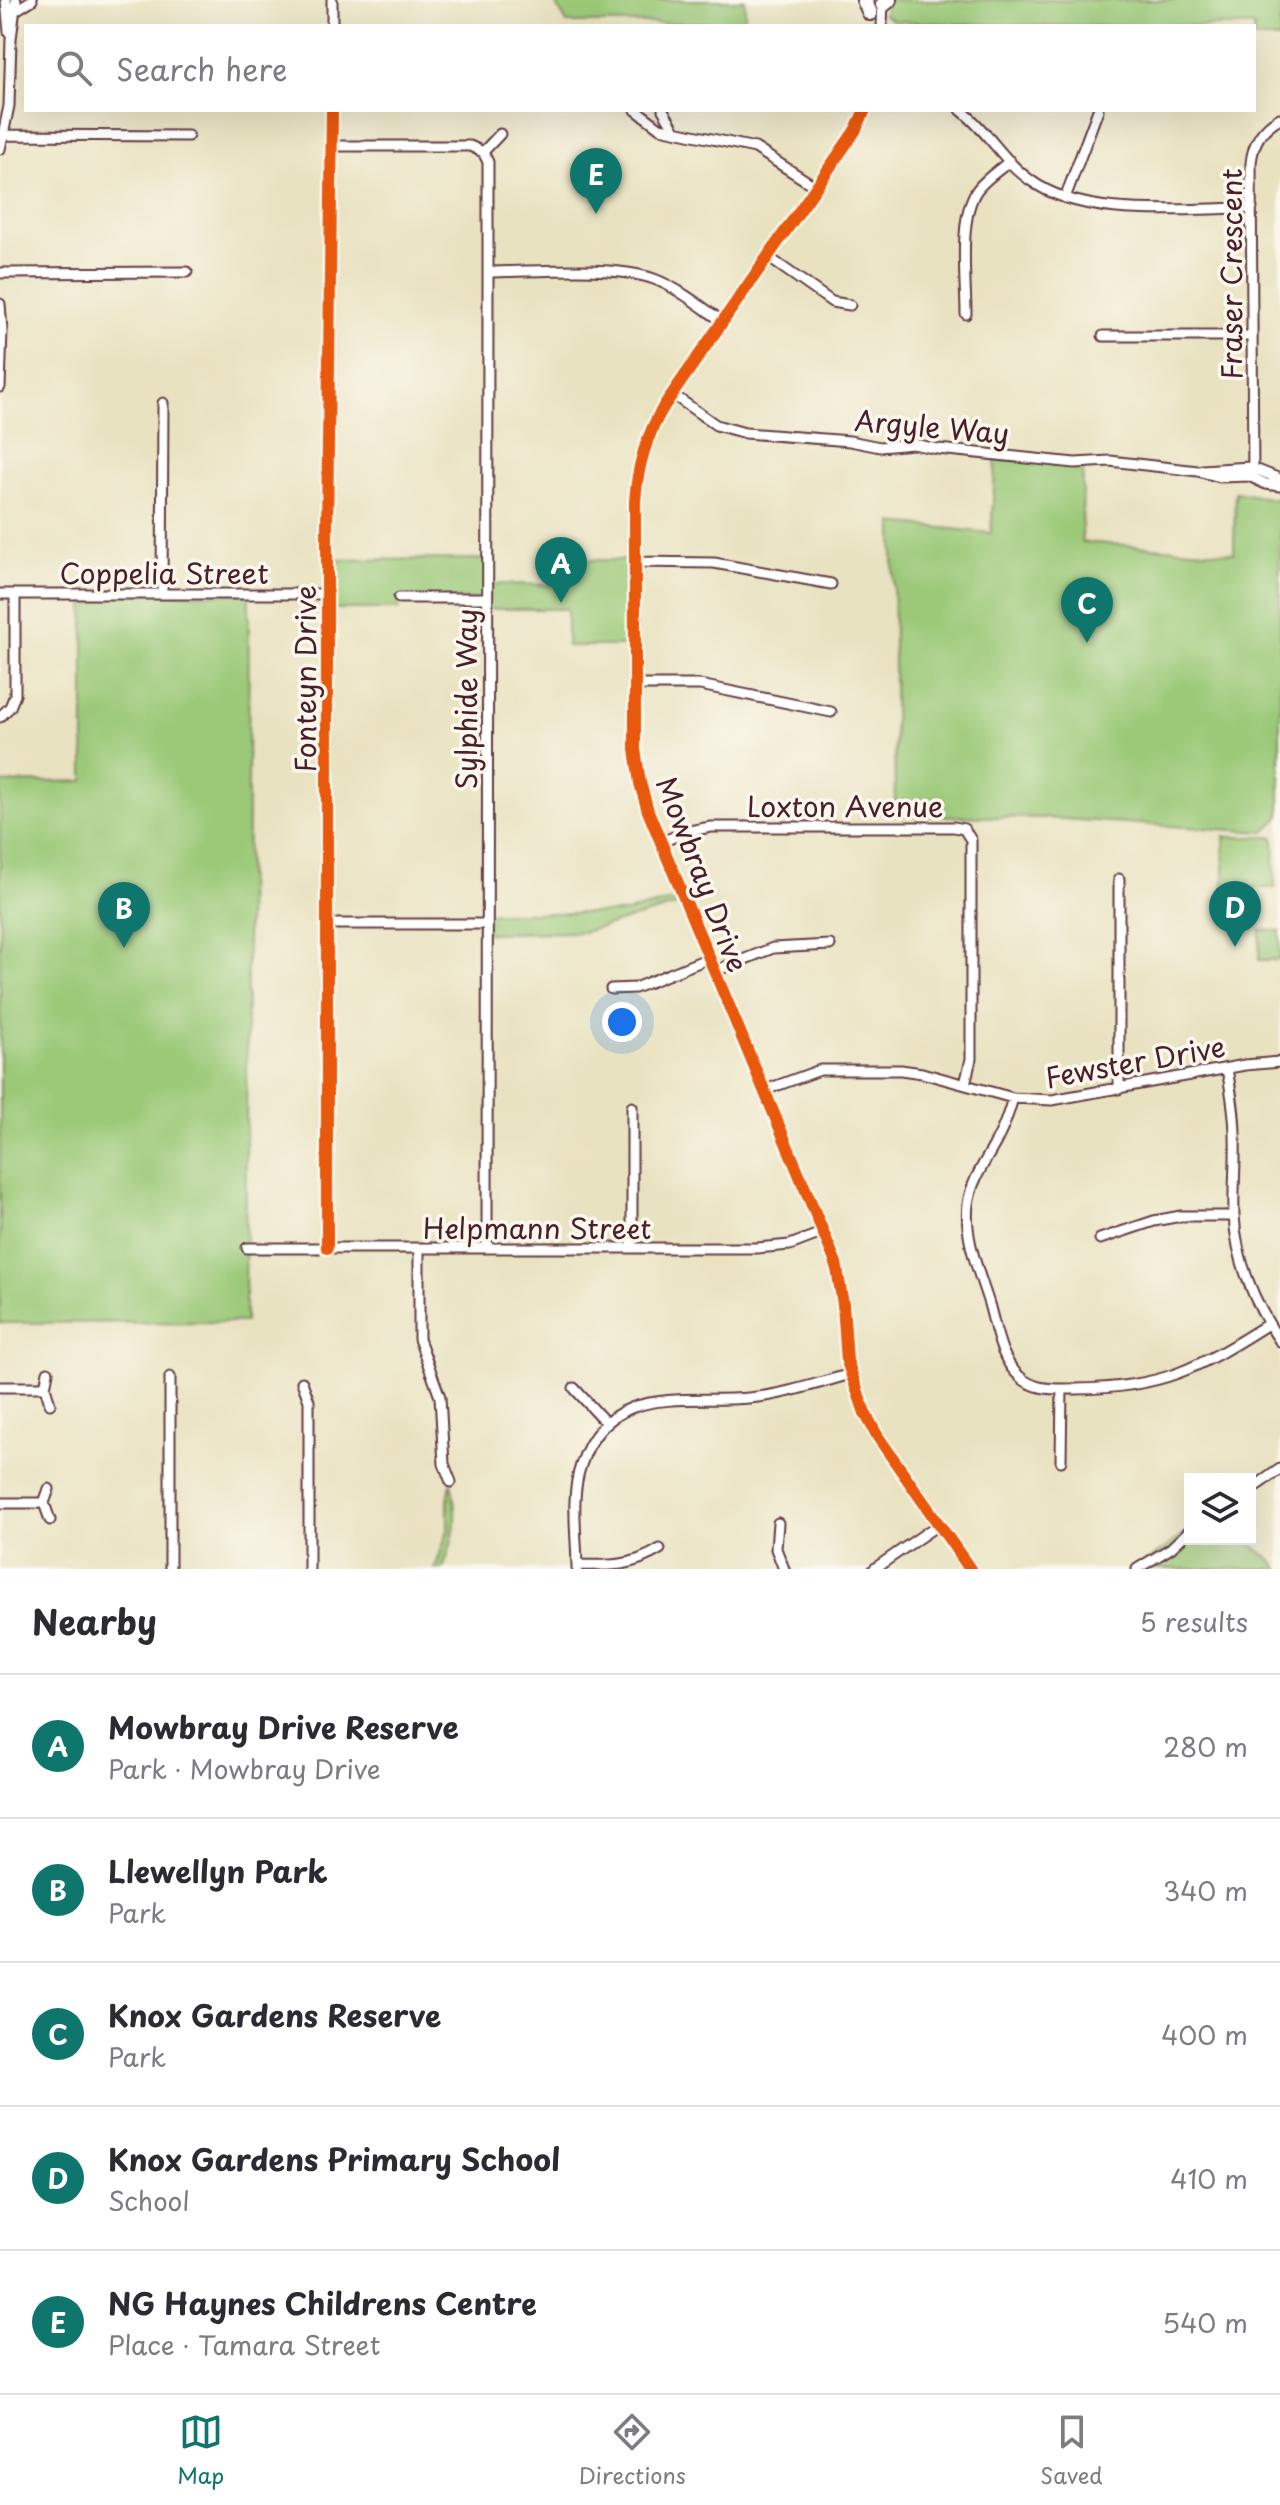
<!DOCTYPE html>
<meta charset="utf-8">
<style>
body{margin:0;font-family:"Playpen Sans",sans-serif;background:#f7f7f7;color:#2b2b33}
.controls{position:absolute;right:24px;bottom:24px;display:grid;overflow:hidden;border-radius:0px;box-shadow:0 8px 32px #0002}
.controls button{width:72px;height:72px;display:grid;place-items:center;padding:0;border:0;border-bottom:2px solid #e1e1e2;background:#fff;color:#2b2b33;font:40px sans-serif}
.you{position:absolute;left:622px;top:1022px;width:28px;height:28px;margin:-20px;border:6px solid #fff;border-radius:50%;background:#1a73e8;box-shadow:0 0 0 12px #1a73e833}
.badge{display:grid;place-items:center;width:52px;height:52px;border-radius:50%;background:#0f766e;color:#fff;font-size:26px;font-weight:700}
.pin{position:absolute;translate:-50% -66px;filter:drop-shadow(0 2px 4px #0008)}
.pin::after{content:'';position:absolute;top:42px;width:28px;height:24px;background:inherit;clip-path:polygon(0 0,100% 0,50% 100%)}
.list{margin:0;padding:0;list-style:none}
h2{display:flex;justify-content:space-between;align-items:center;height:104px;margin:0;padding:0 32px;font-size:34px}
h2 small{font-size:26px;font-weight:400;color:#7c7c81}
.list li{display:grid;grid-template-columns:52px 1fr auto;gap:24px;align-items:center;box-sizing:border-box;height:144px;padding:0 32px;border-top:2px solid #e1e1e2}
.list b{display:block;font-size:30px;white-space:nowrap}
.list p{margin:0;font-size:26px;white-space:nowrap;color:#7c7c81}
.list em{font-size:26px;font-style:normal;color:#7c7c81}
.icon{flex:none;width:44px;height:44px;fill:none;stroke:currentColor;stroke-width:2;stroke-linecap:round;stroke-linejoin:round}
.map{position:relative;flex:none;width:1280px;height:1569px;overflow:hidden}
.search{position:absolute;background:#fff;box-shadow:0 8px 32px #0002;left:24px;right:24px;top:24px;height:88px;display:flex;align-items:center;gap:20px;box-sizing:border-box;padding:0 28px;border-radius:0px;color:#7c7c81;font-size:30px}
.sheet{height:824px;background:#fff}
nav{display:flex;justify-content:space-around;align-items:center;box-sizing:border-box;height:112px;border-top:2px solid #e1e1e2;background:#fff;font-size:22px;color:#7c7c81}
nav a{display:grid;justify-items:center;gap:4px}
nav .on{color:#0f766e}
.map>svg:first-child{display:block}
.green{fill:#9bc978;stroke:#727452;stroke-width:2}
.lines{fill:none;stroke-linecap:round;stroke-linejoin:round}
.street-casing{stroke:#623c42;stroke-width:13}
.primary-casing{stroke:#623c42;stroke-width:18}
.street{stroke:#fff;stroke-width:9}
.primary{stroke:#fff;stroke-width:14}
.cycleway-casing{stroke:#fbf7ec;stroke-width:17}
.cycleway{stroke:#e8590c;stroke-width:12}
.labels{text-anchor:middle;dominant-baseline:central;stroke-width:7;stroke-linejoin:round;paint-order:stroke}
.street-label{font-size:28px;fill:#4a1f2b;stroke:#fbf7ec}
</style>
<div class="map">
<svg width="1280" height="1569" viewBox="0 0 1280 1569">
<rect width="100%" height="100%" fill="#fbf7ec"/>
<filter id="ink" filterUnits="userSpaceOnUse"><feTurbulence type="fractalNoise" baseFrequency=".0125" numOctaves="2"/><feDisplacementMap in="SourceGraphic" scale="16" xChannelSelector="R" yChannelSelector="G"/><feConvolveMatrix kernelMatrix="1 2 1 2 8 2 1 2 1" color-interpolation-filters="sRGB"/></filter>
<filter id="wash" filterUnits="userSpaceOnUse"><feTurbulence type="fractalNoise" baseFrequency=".006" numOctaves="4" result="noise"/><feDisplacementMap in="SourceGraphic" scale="32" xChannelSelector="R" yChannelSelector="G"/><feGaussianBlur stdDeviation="1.8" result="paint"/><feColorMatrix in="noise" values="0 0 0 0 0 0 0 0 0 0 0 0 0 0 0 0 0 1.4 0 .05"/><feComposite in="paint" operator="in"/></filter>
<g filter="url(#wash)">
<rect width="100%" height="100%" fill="#e9e2c1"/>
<path class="green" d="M554 0H745V23H567Z
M889 0H1280V39L1254 38V26H1012L894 21 883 14Z
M996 455 1083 463 1082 542 1234 553 1235 492 1280 500V816L1265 832 1046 818 895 815 893 523 991 533Z
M488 559V584L566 585 567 560H635V646H567V609H487V599H399V609H327V560Z
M84 594H249L245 1322 0 1323V783L84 781Z
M1224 837H1274L1275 888H1224Z
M684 898 686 903 584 932 486 933 487 913H624Z
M1260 930 1280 931V960H1259Z
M451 1482C459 1518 455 1536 443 1569H435L448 1530V1501Z
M1190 1530V1539H1245L1273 1562 1279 1569H1137Z"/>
</g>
<g filter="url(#ink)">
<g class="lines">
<g class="street-casing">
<path id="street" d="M6 0 9 32
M16 10 32 0
M332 26V0
M882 26 883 0
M636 110 660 128 755 148 816 187
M663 110 675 130
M865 110 855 131 664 406C646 436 637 467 635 502V749L640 783 648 811 836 1263 843 1304 847 1361 865 1413 878 1437 970 1569
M961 110C987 130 1003 161 1030 180 1085 221 1185 208 1252 208
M3 135 188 136
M330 146H470L483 152 500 134
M0 149 9 106 11 39 16 0
M483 152 488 162V272L487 1248
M1065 198 1098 110
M768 257 832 302 850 305
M488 272C533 272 614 264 654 279 678 288 700 306 722 321
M0 273 187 272
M0 304 2 330 0 387
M966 314C966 281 958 217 977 190 985 179 999 170 1010 161
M1103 336H1251
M672 394 716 425 745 433 850 441 880 447 913 444 938 449 1075 463 1110 461 1198 471 1220 477 1249 476 1266 484 1280 486
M1202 470 1250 467 1280 479
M1253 477 1251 163C1253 142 1262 128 1280 118
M634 562 714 563 831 584
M0 594H327
M162 594 163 403
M399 598H487
M635 685H700L831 712
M0 717 10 707 15 695V594
M661 842 689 831 711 827H954L964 829 971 840V1059L965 1084
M1119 879V1089
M328 924H486
M715 971 773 948 830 945
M611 989 635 988 709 958
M1227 1069C1231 1091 1235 1113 1235 1136 1236 1162 1233 1189 1234 1215 1236 1260 1255 1305 1280 1341
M765 1090 820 1070H901L922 1073 1013 1098 1052 1100 1245 1065 1280 1062
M1013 1098C1009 1112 1005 1125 998 1138 987 1160 972 1178 968 1204 964 1238 979 1272 989 1304 996 1328 1000 1359 1019 1376 1034 1391 1056 1389 1076 1389 1163 1388 1197 1369 1268 1324
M1100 1239 1154 1221 1181 1216H1234
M247 1248H757L790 1245 824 1232
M327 1248V531L332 110
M632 1248V1107
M419 1249V1339L440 1397 444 1464 451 1482
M48 1372 45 1387 50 1404
M170 1377V1569
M302 1382 309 1401V1569
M0 1387H45
M574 1388 607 1424
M1061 1461 1062 1389
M49 1489 44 1503 50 1520
M1250 1490 1280 1469
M0 1503H44
M778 1523 776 1549 784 1569
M577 1565C610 1566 631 1567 660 1549
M577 1569C577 1536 570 1496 581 1465 608 1382 684 1404 749 1398 783 1395 818 1383 851 1374
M874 1569 939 1524
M1137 1569 1171 1548 1190 1530"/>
</g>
<g class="primary-casing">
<path id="primary" d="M864 0 870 13
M883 5 889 0"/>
</g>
<use href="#street" class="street"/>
<use href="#primary" class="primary"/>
<g class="cycleway-casing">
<path id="cycleway" d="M865 110 855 131 664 406C646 436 637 467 635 502V749L640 783 648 811 836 1263 843 1304 847 1361 865 1413 878 1437 970 1569
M327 1248V531L332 110"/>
</g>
<use href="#cycleway" class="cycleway"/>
</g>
</g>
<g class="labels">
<g class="street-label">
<text transform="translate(1230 274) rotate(-90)">Fraser Crescent</text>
<text transform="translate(932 426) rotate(5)">Argyle Way</text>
<text x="164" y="572">Coppelia Street</text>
<text transform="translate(304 679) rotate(-90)">Fonteyn Drive</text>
<text transform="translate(465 699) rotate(-90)">Sylphide Way</text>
<text x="845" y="805">Loxton Avenue</text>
<text transform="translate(703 874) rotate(69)">Mowbray Drive</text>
<text transform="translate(1135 1061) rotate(-10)">Fewster Drive</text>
<text x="537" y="1227">Helpmann Street</text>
</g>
</g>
</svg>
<div class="controls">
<button><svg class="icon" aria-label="layers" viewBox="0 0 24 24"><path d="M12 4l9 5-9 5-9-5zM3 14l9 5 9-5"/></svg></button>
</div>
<div class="you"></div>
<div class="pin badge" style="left:561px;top:603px">A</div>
<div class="pin badge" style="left:124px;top:948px">B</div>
<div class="pin badge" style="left:1087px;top:643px">C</div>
<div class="pin badge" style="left:1235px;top:947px">D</div>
<div class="pin badge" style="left:596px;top:214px">E</div>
<div class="search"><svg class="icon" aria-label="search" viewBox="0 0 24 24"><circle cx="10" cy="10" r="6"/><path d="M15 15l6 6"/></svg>Search here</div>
</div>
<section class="sheet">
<h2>Nearby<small>5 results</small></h2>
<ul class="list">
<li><span class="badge">A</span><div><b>Mowbray Drive Reserve</b><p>Park · Mowbray Drive</p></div><em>280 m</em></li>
<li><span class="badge">B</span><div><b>Llewellyn Park</b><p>Park</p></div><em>340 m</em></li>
<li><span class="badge">C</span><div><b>Knox Gardens Reserve</b><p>Park</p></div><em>400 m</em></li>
<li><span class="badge">D</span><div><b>Knox Gardens Primary School</b><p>School</p></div><em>410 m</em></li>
<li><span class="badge">E</span><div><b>NG Haynes Childrens Centre</b><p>Place · Tamara Street</p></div><em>540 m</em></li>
</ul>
</section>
<nav>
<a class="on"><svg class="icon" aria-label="map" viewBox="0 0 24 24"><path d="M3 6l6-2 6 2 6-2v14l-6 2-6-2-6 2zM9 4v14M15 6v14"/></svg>Map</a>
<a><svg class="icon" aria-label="directions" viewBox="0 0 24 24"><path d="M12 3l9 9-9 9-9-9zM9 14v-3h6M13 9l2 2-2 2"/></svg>Directions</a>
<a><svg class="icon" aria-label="saved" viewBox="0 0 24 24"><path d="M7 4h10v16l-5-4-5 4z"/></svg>Saved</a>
</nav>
